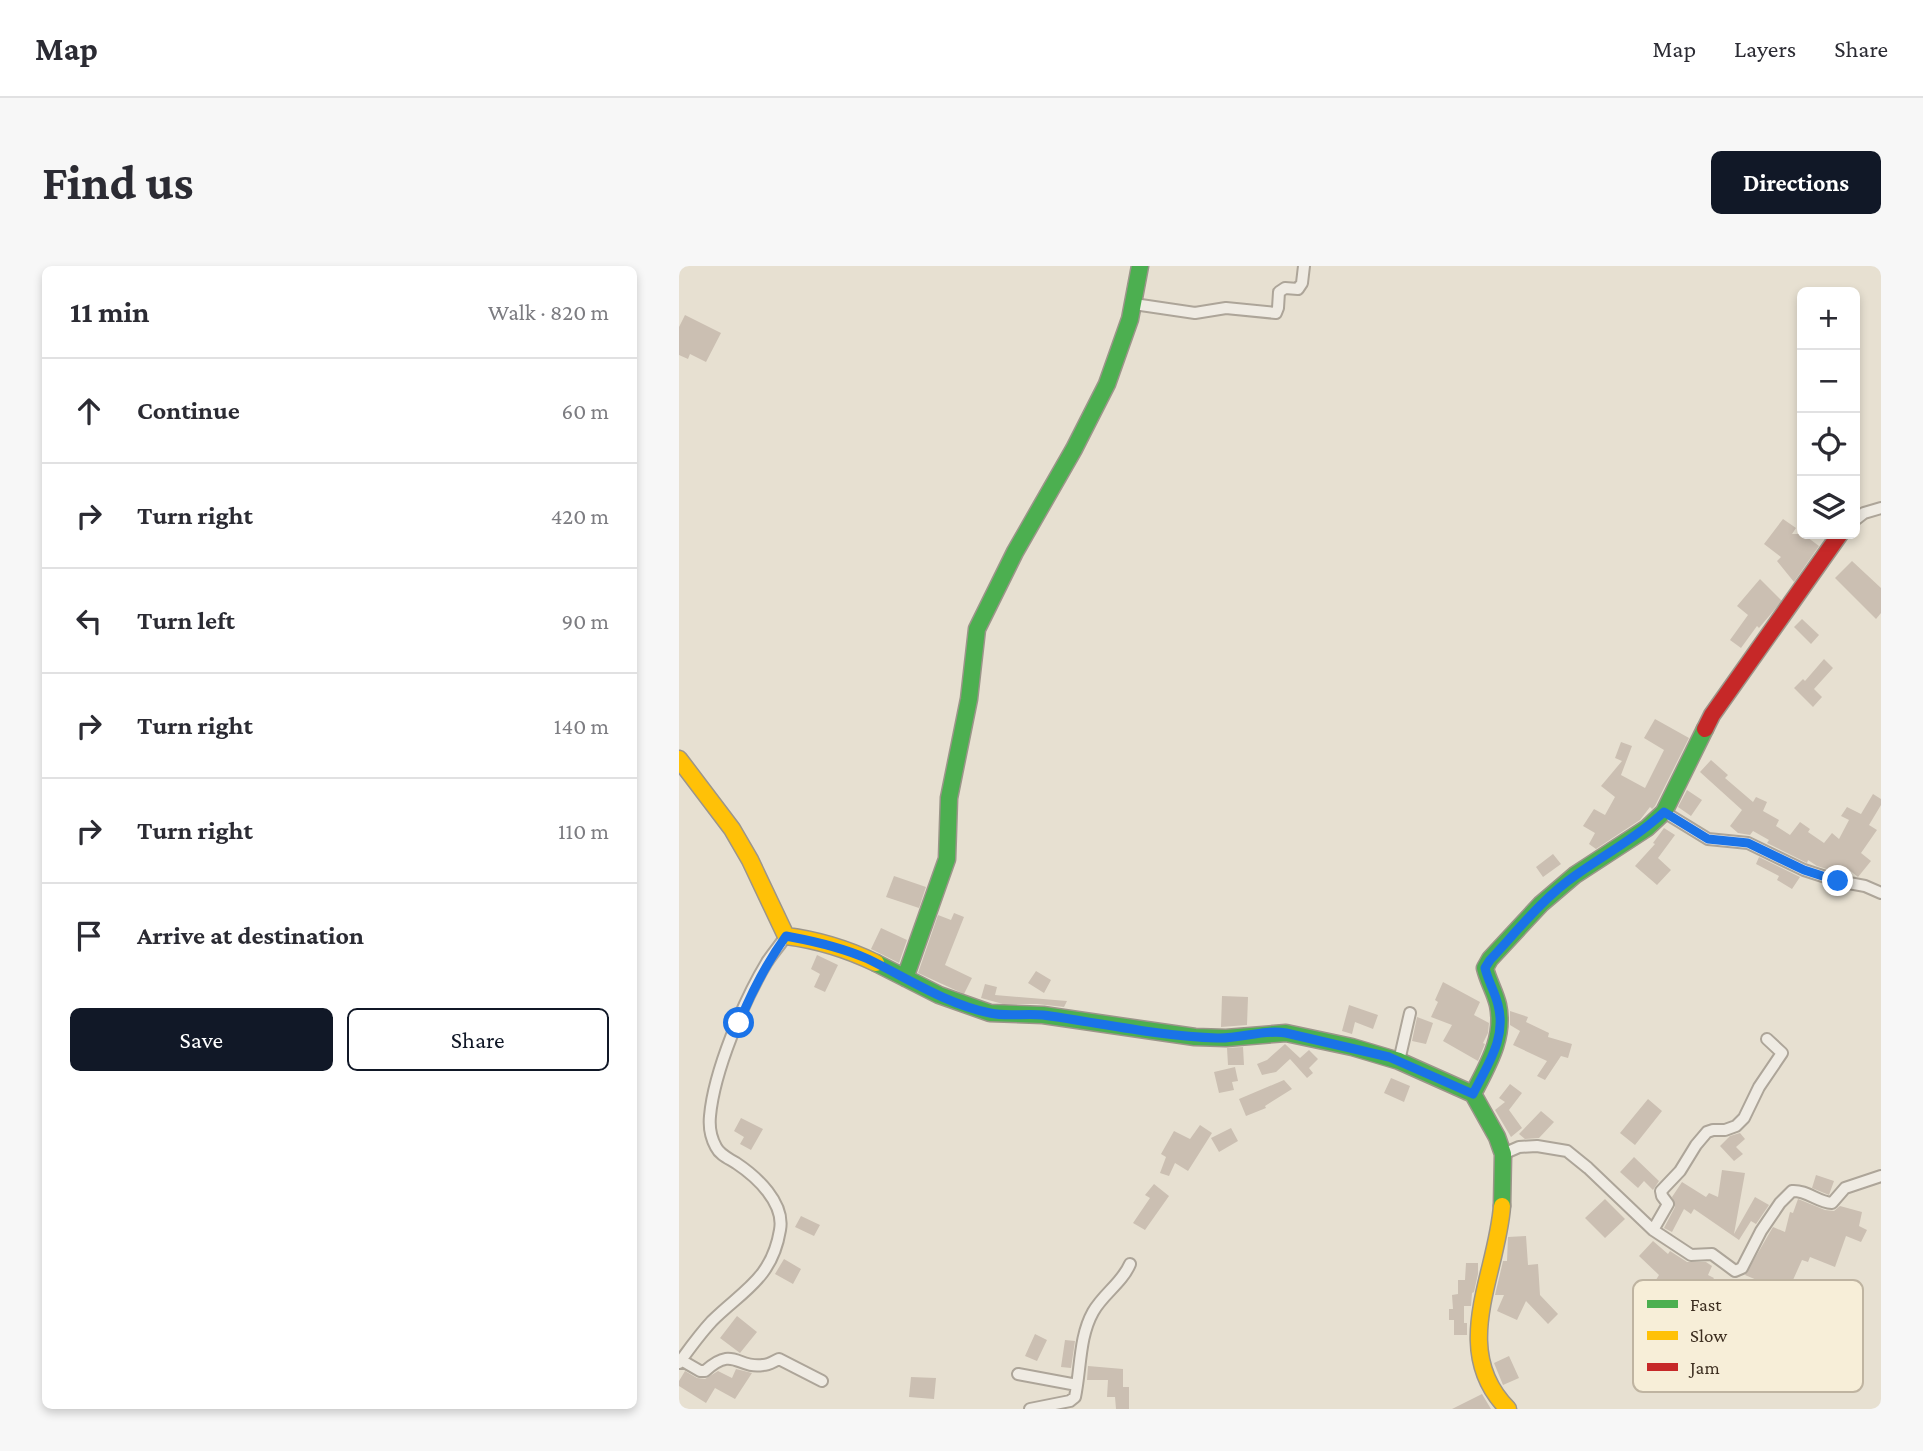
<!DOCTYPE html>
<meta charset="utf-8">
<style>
body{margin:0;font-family:"Crimson Pro",serif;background:#f7f7f7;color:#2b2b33}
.controls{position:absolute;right:21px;top:21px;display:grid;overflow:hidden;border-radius:10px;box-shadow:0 4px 10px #0003}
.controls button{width:63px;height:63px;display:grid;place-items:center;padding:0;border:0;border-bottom:2px solid #e1e1e2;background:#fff;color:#2b2b33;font:35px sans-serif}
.stop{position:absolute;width:21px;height:21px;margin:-16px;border:5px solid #1a73e8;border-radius:50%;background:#fff}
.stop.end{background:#1a73e8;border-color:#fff;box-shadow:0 2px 7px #0008}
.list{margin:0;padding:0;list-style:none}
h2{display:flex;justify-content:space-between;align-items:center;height:91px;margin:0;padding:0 28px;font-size:30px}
h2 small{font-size:23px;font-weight:400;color:#7c7c81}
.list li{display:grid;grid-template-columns:46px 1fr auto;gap:21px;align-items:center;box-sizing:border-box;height:105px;padding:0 28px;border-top:2px solid #e1e1e2}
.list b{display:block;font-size:26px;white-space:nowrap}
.list em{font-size:23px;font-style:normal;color:#7c7c81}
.actions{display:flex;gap:14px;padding:21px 28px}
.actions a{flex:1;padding:16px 0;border:2px solid #111827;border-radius:10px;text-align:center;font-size:24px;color:#111827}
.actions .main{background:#111827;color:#fff}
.icon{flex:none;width:38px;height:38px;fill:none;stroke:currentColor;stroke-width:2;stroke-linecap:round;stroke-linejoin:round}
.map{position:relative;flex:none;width:1202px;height:1143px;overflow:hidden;border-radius:10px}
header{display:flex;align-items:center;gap:42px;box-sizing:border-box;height:98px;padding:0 35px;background:#fff;border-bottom:2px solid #e1e1e2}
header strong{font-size:33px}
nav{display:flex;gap:38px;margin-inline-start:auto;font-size:24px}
.intro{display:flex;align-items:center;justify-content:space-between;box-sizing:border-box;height:168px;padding:0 42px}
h1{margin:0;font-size:49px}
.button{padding:18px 32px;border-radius:10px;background:#111827;color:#fff;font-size:24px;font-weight:700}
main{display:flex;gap:42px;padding:0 42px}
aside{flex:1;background:#fff;border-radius:10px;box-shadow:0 4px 10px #0003}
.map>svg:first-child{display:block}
.building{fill:#cbbfb2}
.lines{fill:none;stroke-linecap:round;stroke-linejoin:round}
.street-casing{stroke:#ada599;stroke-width:14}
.fast-casing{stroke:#9c958a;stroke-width:19}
.slow-casing{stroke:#9c958a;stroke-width:19}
.jam-casing{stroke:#9c958a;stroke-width:19}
.street{stroke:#efebe3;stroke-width:10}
.fast{stroke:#4caf50;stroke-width:16}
.slow{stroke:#ffc107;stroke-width:16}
.jam{stroke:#c62828;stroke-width:16}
.route{stroke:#1a73e8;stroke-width:9}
.key{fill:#f7eed8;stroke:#bfb4a1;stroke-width:2}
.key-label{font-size:19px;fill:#3d2e20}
</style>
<header>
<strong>Map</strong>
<nav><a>Map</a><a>Layers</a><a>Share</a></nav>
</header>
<div class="intro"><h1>Find us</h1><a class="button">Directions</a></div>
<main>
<aside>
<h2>11 min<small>Walk · 820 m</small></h2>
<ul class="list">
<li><svg class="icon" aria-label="ahead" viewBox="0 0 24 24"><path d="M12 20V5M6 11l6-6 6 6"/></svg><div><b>Continue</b></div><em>60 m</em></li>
<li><svg class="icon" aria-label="right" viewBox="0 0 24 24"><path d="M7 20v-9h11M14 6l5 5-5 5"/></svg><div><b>Turn right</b></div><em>420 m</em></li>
<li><svg class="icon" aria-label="left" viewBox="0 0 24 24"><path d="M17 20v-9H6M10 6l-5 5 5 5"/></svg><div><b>Turn left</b></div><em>90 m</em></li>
<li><svg class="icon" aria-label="right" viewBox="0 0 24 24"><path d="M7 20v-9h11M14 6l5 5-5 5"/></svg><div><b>Turn right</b></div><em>140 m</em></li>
<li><svg class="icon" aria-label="right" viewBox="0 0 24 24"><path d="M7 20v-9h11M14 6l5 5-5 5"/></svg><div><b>Turn right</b></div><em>110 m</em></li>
<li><svg class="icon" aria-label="arrive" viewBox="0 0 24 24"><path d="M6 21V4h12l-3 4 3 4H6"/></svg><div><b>Arrive at destination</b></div></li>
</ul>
<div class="actions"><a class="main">Save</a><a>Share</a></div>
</aside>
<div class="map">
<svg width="1202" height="1143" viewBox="0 0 1202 1143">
<rect width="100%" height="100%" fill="#e7e0d1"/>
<path class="building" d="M6 49 42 67 27 96 11 88 9 93 0 89V61Z
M1104 253 1117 262 1113 268H1124L1140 280 1115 316 1098 295 1102 291 1085 278Z
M1173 295 1202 322V347L1197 353 1156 312Z
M1081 313 1103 335 1080 362 1078 360 1062 382 1051 374 1069 349 1058 340Z
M1123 353 1140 369 1132 378 1115 361Z
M1145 393 1154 402 1135 423 1143 431 1134 441 1115 422 1124 413 1126 415Z
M976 453 1010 472 976 540 973 543 971 541 961 554 917 583 910 578 916 567 904 560 915 543 926 549 936 531 922 520 943 495 936 492 942 476 953 480 942 509 966 522 985 484 965 472Z
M1032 494 1049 509 1046 512 1074 536 1077 531 1088 536 1084 545 1100 554 1097 560 1111 569 1121 556 1131 563 1129 566 1145 577 1153 567 1160 573 1170 554 1162 550 1168 541 1182 548 1194 528 1202 533V539L1190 559 1198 564 1182 587 1192 595 1179 611 1169 603 1165 608 1161 607 1138 600 1129 594 1128 597 1088 577 1090 574 1074 565 1071 569 1059 567 1051 560 1063 544 1021 506Z
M1008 524 1023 534 1012 550 999 541Z
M985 562 996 569 979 592 992 604 978 619 956 600 976 578 974 577Z
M874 588 882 598 864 611 857 601Z
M1080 591 1121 611 1113 623 1098 614 1100 610 1077 598Z
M215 610 247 621 240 642 207 631Z
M275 647 285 651 266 699 293 712 285 728 239 707 259 649 272 654Z
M202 662 228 674 220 697 192 683Z
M138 689 159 699 146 726 135 721 141 708 132 703Z
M357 705 372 714 365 727 349 717Z
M764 716 801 736 795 749 810 757 809 767 804 777 806 778 799 795 764 775 773 759 752 751 759 736 756 734Z
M306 718 318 721 316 729 388 735 385 741 358 738H324L302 732Z
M543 730 569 731 568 759 542 761Z
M670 739 699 749 694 763 676 756 673 768 663 765Z
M831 745 849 751 847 756 870 767 869 771 893 778 889 792 882 790 866 814 858 810 868 795 834 779 841 765 831 759Z
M738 751 754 757 747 778 733 775Z
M606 778 621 792 630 784 639 793 630 802 634 807 628 812 611 793 597 806 583 809 578 798 588 794Z
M564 781 565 799H549L548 782Z
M556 801 559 815 553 816 555 824 540 827 535 806Z
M712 812 731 820 725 836 705 827Z
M605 814 613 823 586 840 587 842 567 850 560 833Z
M831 818 843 827 830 844 843 862 832 871 816 844 826 836 820 832Z
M969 833 983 845 956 879 941 867Z
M862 845 875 856 860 872 846 873 840 868Z
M62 852 84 863 72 884 61 878 65 871 55 865Z
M521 859 533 867 509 905 496 897 490 910 481 907 487 891 482 888 495 865 511 873Z
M552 862 559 875 540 886 532 872Z
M1061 867 1066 873 1057 881 1064 888 1055 895 1041 880 1051 870Z
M955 891 980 915 974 924 965 915 959 922 941 906Z
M1043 904 1066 907 1055 968 1076 931 1090 939 1077 958 1072 955 1060 974 1015 943 1012 948 1005 943 993 966 985 962 996 941 993 931 1003 916 1027 931 1030 927 1039 931Z
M1137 909 1155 915 1150 929 1133 922Z
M475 918 490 930 466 964 454 957 471 932 466 929Z
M926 933 946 953 926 972 906 952Z
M1119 933 1146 944 1155 945 1161 940 1183 946 1180 960 1188 964 1182 976 1167 970 1156 1001 1131 991 1129 996 1123 994 1114 1014 1129 1020 1122 1038 1152 1048 1147 1059 1132 1053 1130 1057 1113 1050 1106 1071 1054 1048 1060 1035 1047 1028 1051 1020 1102 1043 1109 1023 1092 1018V1020L1066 1009 1094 961 1106 966 1111 946 1114 947Z
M122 950 141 959 135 970 116 961Z
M847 970 849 999 859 998 861 1029 879 1048 869 1058 847 1035 838 1054 818 1045 825 1029H816L824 995H828L829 971Z
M974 975 989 988 991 985 1008 996H1027L1033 1000 1029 1009 1035 1012 1026 1025 1041 1031 1033 1049 1015 1041 998 1029 984 1045 976 1038 979 1034 969 1027 980 1009 960 990Z
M105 993 122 1003 114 1018 96 1008Z
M787 997H799V1008L795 1026 793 1027 792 1040H785V1057H788V1069H775V1054H770V1043H774L773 1029 779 1028V1014H786Z
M58 1050 78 1066 61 1087 41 1072Z
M356 1068 368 1074 358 1095 346 1090Z
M386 1074 396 1075 392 1102 382 1101Z
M830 1090 840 1112 824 1119 815 1097Z
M409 1100 444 1103V1121H450V1143H437L436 1131H428L429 1114H408Z
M57 1103 73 1107 56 1133 36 1122 27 1137 0 1120V1115L6 1105 18 1112 26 1113 39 1105 53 1112Z
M232 1111 257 1112 255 1133 230 1131Z
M803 1128 812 1143H773Z"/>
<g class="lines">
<g class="street-casing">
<path id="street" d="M455 38 516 47 547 42 597 47 599 42 600 26 606 22 619 23 623 17 625 0
M1176 254 1185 247 1202 242
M985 546 1029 573 1069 577 1125 604 1159 615 1186 620 1202 627
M720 795 731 747
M824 888 840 881 858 880 888 885 909 902 974 964 1012 989 1033 988 1056 1005 1063 1002 1082 965 1101 937 1113 925C1128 924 1138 936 1153 937L1166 922 1202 910
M974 964 989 938 983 930 982 925 1001 905 1017 879 1028 866 1034 864H1046L1057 860 1065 852 1080 821 1103 787 1088 773
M2 1094 21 1105H26C55 1079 58 1103 84 1099 90 1099 95 1095 100 1093L143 1115
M0 1097C10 1083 21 1068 33 1055 63 1025 93 1013 101 964 106 937 78 911 57 897 49 892 41 889 37 881 32 872 30 860 31 850 35 805 65 734 88 696 94 687 101 679 107 670
M339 1108 398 1119
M351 1143 391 1135 396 1131C402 1102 400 1071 414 1046 424 1028 443 1017 451 998"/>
</g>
<g class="fast-casing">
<path id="fast" d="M197 697 260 729 311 747 364 749 516 771 547 772 607 767 673 781 720 795 794 828 818 871 824 888 823 940
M226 712 268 593 270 532 290 433 298 363 336 286 395 183 428 118 451 53 461 0
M794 828C808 800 826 772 819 739 816 726 809 715 806 702L811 693 862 638 896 609 968 562 985 546 1026 463"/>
</g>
<g class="slow-casing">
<path id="slow" d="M0 493 53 563 71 594 107 670C139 674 168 683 197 697
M823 940C818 1009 770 1084 829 1143"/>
</g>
<g class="jam-casing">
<path id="jam" d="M1026 463 1033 449 1161 268"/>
</g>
<use href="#street" class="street"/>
<use href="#fast" class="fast"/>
<use href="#slow" class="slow"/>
<use href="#jam" class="jam"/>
</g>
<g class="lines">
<path class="route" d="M60 757C73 725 87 698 107 670L112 671C139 676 164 682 189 693 228 712 267 738 311 747 328 751 346 747 364 749 422 757 480 770 538 772 561 773 585 763 607 767L710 791 794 828C808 799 828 773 819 739 816 726 809 715 806 702L811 694C839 664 864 632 897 609 927 588 958 571 985 546L1029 573 1069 577 1125 604 1159 615"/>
</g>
<rect x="954" y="1014" width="230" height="112" rx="10" class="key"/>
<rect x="968" y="1034" width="31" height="8" fill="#4caf50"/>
<rect x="968" y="1065" width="31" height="9" fill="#ffc107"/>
<rect x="968" y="1097" width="31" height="8" fill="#c62828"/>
<g class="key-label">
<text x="1011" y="1045">Fast</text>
<text x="1011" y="1076">Slow</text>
<text x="1011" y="1108">Jam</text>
</g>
</svg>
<div class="controls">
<button>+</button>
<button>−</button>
<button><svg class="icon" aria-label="locate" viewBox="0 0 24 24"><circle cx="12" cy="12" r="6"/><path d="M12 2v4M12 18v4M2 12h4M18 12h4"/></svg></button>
<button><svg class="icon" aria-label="layers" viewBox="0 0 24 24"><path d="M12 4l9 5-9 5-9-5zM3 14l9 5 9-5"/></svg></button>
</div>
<div class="stop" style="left:60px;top:757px"></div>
<div class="stop end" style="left:1159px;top:615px"></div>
</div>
</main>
